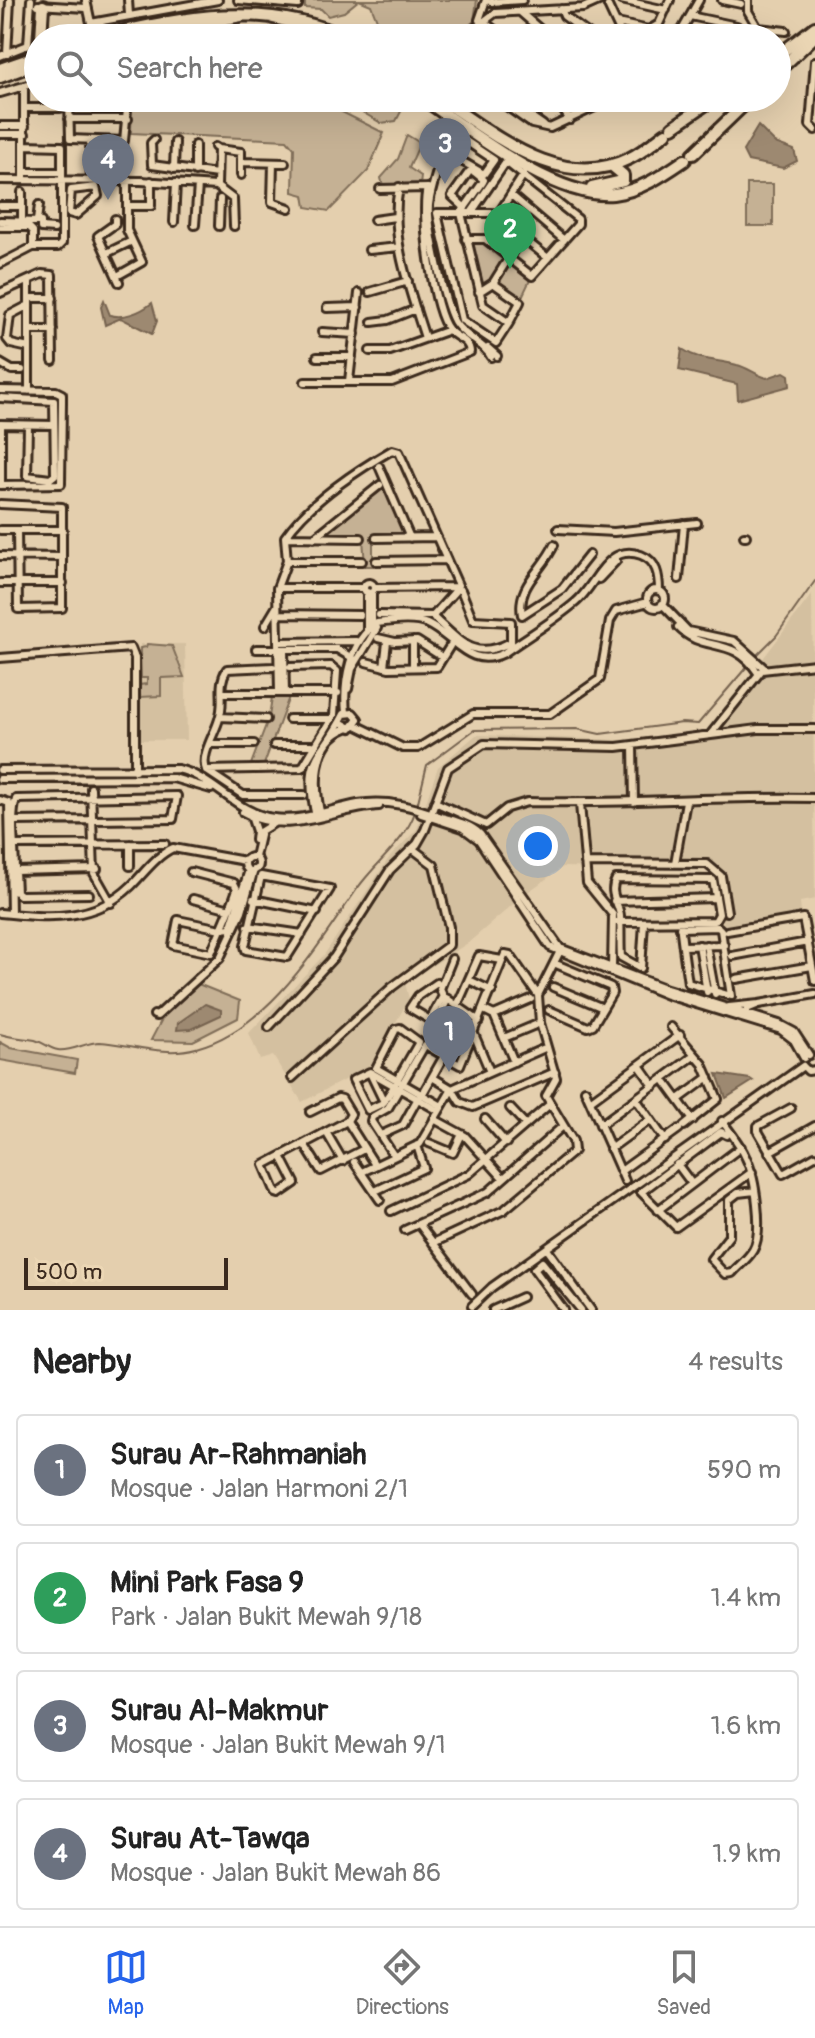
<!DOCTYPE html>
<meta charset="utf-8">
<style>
body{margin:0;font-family:Pangolin,sans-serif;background:#f2f2f2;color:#222}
.scale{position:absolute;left:24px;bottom:20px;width:204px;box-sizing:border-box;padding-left:8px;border:4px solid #3b2a1e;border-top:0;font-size:22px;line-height:28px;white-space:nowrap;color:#3b2a1e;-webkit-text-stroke:6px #ebd6b4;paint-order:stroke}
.you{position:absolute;left:538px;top:846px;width:28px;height:28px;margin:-20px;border:6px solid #fff;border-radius:50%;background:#1a73e8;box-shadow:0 0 0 12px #1a73e833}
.badge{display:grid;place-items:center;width:52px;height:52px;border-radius:50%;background:#2563eb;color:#fff;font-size:26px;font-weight:700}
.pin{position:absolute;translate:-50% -66px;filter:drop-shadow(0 2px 4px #0008)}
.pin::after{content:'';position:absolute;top:42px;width:28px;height:24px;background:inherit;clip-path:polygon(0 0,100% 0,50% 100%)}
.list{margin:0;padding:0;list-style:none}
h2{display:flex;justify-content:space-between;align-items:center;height:104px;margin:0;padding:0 32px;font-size:34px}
h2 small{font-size:26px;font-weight:400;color:#767676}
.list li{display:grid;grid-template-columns:52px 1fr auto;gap:24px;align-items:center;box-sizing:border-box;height:112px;margin:0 16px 16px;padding:0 16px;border:2px solid #e0e0e0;border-radius:8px}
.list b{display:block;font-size:30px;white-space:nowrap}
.list p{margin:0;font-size:26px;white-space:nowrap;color:#767676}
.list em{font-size:26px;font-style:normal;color:#767676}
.icon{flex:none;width:44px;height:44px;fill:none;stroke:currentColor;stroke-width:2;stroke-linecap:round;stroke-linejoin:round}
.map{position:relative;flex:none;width:815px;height:1310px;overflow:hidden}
.search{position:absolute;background:#fff;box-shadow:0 8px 32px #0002;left:24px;right:24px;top:24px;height:88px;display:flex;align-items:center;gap:20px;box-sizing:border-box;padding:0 28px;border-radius:44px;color:#767676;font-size:30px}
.sheet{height:616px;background:#fff}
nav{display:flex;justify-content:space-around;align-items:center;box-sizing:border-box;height:112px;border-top:2px solid #e0e0e0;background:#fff;font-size:22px;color:#767676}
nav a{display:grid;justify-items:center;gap:4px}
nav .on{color:#2563eb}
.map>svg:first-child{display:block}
.built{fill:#d4c0a0}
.green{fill:#c5b194;stroke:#806e59;stroke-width:2}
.water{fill:#9d8971;stroke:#766350;stroke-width:2}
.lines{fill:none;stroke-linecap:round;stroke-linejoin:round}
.stream{stroke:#766350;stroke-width:2}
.minor-casing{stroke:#3b2a1e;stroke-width:12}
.highway-casing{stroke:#3b2a1e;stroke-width:16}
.minor{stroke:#ebd6b4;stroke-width:6}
.highway{stroke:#ebd6b4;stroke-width:10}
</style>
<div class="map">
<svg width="815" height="1310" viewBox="0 0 815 1310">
<rect width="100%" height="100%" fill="#e4cfae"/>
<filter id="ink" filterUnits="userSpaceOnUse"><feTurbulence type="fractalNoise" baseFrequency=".0125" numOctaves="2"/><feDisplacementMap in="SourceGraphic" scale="16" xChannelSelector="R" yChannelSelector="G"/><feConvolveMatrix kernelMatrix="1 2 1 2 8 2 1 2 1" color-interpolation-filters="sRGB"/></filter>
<g filter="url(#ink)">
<path class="built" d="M812 594 815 899 800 902 801 914 724 928 716 871 563 867 525 894 468 943 405 983 409 999 371 1066 302 1102 273 1056 260 1060 249 1033 324 955 389 858 417 829 438 767 476 735 621 740 708 731Z
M140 644H185L187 740H140Z"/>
<path class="green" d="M305 0H477L474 21 455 38H384L371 5 359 0 344 12 328 16 321 9 305 8Z
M132 98H314L384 133 368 171 329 211 306 207 304 195 293 192 294 148 287 140 131 133Z
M338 98H404L406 102 396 121 381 123Z
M407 135 420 143 409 168 421 176 420 186H383L381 178 398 159Z
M747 184H773V226H747Z
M470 241H484L504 256 487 287 481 289Z
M507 259 530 280 521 299 495 282Z
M384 487 406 536 373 537V566H365L363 538 317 536Z
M147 644 172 646 184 677 161 678V696L139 697V685L147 684V678H141L140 648 146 647Z
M272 697H289L263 767H250L269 717Z
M198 984 240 1001 238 1018 193 1041 151 1040 163 1017Z
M0 1042 11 1048 77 1060 75 1073 0 1060Z"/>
<path class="water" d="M758 126 775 143 794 150 797 161 783 168 748 161 743 151Z
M104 300 110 315C124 319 141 312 152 303L157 321 152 334 121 318 105 325 101 307Z
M682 349C701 362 717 359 737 365 747 367 756 375 767 378L784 372 789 375 790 386 738 400 737 384 679 370Z
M205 1004 221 1010V1015L191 1029 177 1030 178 1023Z
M717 1074 750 1079 753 1081 726 1098Z"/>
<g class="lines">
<path class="stream" d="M754 658 776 636 815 581
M417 806 427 765 474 730 577 729 600 734 682 723 698 724 750 663
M0 1034C13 1038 23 1038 35 1040 43 1042 50 1049 58 1050 71 1052 86 1042 100 1042 131 1044 164 1057 196 1048 268 1029 317 947 357 889 375 863 405 842 415 812"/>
<g class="minor-casing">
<path id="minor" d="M86 0 91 23 218 0
M128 0 129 15
M238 0 298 5V0
M621 0 666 10
M722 0 741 4
M748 0V11L758 28
M491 2 522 0
M38 5 86 8
M608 6 623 38
M561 9 564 16 594 38
M519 11 550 38
M690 16 737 26
M479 20 486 0
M617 23 649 30
M488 25 506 38
M649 30 659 24 670 0
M462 38 495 13 583 8 601 0
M670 38 682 30 699 0
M737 38 758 28 786 31
M7 54 10 0
M0 56 28 45 31 0
M815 61 810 125 815 130
M24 86V180
M0 93 38 82
M69 98 70 139 124 141 128 98
M495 98 532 124 550 128 614 98
M504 98 543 125
M548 98 561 107 570 120
M25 108H60L63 98
M443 114C452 142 432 176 429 205 427 224 445 310 456 324 466 338 483 342 491 357
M69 119H128
M0 126H25
M0 134H25
M154 140 151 143 152 165 217 174
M90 142 91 180
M114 142 115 180
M215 147 218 149 217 186
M218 149 241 152V175
M441 149 484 174 494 160 463 139 450 152
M242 162 285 163
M273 163 272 202 289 208
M174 169 175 142
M24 172H62
M195 172V145
M0 180 141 181 216 186 233 199 234 226
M96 187 98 196 76 215 69 213 71 190Z
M399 187C389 237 410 290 425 338
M380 189 428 188
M22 192V224
M511 195 564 240
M0 206H22
M127 206H151V181
M465 208 452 196 469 172 473 171 484 180 483 182 461 213 483 305 509 323 520 302 493 283
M437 213 462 320 496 343 509 323
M437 213H492L548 258
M497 216 524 174
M115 219V224L98 236 119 282
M374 220 395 217
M0 221 41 222V228L54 229
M37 221 39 205
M174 222 176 183
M195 225 198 185
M219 226 220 199
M0 227H29L33 231V247
M466 239H485L532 276 578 224V219L506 162 471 213
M369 250 399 247
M107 253 132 241
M0 264 33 247H58L62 243V146L25 145
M117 276 142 262 127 230V180
M370 292 408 281
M479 292 493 283 523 235
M0 293 42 274 52 275 53 361
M29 298H53
M327 308 358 307
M372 322 388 320 416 309
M29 330H53
M322 332 355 334
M29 348 11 344 7 339 10 315 29 305
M488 348 497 356
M370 351H390L449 330
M317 357H352
M0 363 12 370H22
M349 381 359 293
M305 382H392L470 352C469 339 457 339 449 330 433 311 420 214 427 188
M0 390 56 391 62 394V402L61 484 0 485
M29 391V280
M0 398 54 401 55 475 50 479 27 476 28 425
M0 424 54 425
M1 424V485
M379 466 410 538
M0 504 62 507V608L18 609 17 530
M558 529 614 532 697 523
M0 530H63
M744 536H746
M285 537 361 538
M314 538 380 485
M376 538 436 537
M554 545C544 569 516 585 522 615L562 589 589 555
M0 556 62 557
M287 561H362
M376 561 446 560
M599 579 616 561
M679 579 684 524
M0 583H63
M364 588a5 5 0 1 1 10 0a5 5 0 1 1-10 0Z
M277 588H364
M374 588 457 587
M457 589 433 616 435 619C462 643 474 661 511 642V622L473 620 461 590
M647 599a9 9 0 1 1 18 0a9 9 0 1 1-18 0Z
M367 592V632
M662 604 688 631 734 641 765 669
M277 614 360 615
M379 615 433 616
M265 626 277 606
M678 627C703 654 733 634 758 673
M372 628V592
M378 638 395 642 417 641 442 657
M413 641V667
M278 642 356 641
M256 649H337L354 659
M284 650 285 693
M0 658 131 648 135 658V771
M366 662 389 668 437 667 450 646
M384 667 387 642
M348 689 352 669 377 628
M222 693H338
M279 693 277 588 287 561 285 537C310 501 354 472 392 450L399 452 458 585
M346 713C343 682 349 642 377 623 390 621 415 618 427 624 455 637 469 670 504 653 528 636 554 621 576 602 596 586 607 542 641 555 657 561 659 576 659 591
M220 717 266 719
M289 719H331
M356 725 403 748H418L473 714H550L600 679 610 621 616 611 648 602
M710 735 762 670 815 664
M210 744H254
M274 745H312
M633 746 634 802
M0 770 177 769C213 776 236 814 274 818 303 822 330 809 358 804 388 799 414 807 442 817 455 821 470 824 480 834L560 948 667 989 779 1024 794 1032 809 1055
M206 770 302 768 334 715 337 671 331 666 290 667
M206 770C200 755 215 734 219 719 226 699 216 687 227 669L273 667
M207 771 243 795H304
M0 779 173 778 211 789
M91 788 94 873 111 903
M0 800 9 803 11 914
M435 802 486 825 507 808 527 802C624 804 719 796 815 798
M580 804 587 883 613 915 612 968
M243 812C289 838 331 809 379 806
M421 814 463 828 479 840 550 947 667 995 781 1030 794 1040 804 1058
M251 816 256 831 255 840
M321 816C314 786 312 741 347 728
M316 817C302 755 321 760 344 714L353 713 358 719 351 728 342 723
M14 821 173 819 177 796 16 799C10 820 15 848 15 871
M130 844V866
M14 845 165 844
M255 857 261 831 274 823
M245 864a7 7 0 1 1 14 0a7 7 0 1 1-14 0Z
M585 863 707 864 721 876 727 912
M675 863 686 801
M191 872 234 883 237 889C230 911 220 931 211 953L173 945 178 920 221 929 230 928
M261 876 330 889 287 957 246 950 245 946Z
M89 894 20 895 16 892 15 871 97 869
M193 899 230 909
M253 899 317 912
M614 901 716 898
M0 913C49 918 94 922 131 886 144 873 157 855 173 848L245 861
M614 922H620L715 921 719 914 713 880 616 879C608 893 619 903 620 916 621 930 620 943 621 957L641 968 644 923
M680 922C682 942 685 963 688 983L731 996 721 930 718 927 680 928
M231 926 249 870
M248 926 302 934
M727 931 803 918 815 981
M699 945 707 992
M706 945 715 994
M683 946 724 945
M732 956 808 942
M736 979 812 966
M469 980 492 991
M437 983 418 996 410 1008 430 1020 443 996 440 989 452 959
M553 987 603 1008
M446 998 479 1021
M448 999 437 1021 470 1042
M759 1004 815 994
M457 1006 479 956 502 960
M729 1007 759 1004 747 1009V1014
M484 1010 494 1015 514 1062
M549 1010 588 1027 593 1025 612 993 611 987 556 964
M154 1015 157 1016 220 958 242 911 254 870
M494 1015 531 999
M269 1027 334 957 390 870 417 844 425 830 448 768 484 744 617 747 758 729H815
M671 1027 703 1064 718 1099 684 1126
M474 1034 490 1072
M504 1038 540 1023
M460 1065 505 954 510 955 538 995
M639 1065 654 1086
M803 1066 808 1071 815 1070
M370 1073 384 1102
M432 1077 452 1089 460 1102 473 1107 555 1072
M292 1078 392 987 449 945V927L434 865 413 849
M663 1079 693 1120
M397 1080 419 1042 400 1028 396 1029 376 1068 442 1106
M395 1085 383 1103 368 1110 353 1080 370 1072 439 1111
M585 1090 625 1181
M422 1095 444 1056
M636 1099 665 1140
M679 1099 709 1077
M590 1101 680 1035
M510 1108 526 1125
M791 1108 758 1126V1131L783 1174 815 1156
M434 1119 465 1136 503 1178
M485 1119 506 1143
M347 1121 375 1165
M722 1121C731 1133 740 1144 746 1158 755 1176 764 1232 753 1250 748 1259 738 1266 732 1273L725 1274 711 1259 729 1236V1200L738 1193 755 1191
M600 1125 695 1055
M326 1132 343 1161
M381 1135 403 1125 418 1098
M727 1135 721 1132 641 1192 676 1227 752 1172
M429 1143 453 1153 462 1134
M304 1144 321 1171 364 1149
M610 1149 650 1120
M769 1152 815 1126
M281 1156 295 1183 279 1194 276 1193 264 1165 347 1121 351 1114 342 1099 338 1098 310 1112
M394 1156 371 1121 372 1117 388 1108 425 1045 460 1065
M354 1162 380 1200
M677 1164 692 1184
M621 1171 679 1129
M362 1172 420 1144 452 1089 547 1047
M375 1191 424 1168 417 1145
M658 1210 741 1147
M391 1211 469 1174 550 1104
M419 1224 472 1294
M405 1230 488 1192 563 1126
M433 1243 504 1210 574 1151 573 1141 546 1096 556 1078 540 1023 538 995 560 951
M547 1249 591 1310
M472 1306 492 1287 803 1066
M493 1310 522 1297
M564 1310 534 1269 542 1262 581 1310"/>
</g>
<g class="highway-casing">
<path id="highway" d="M273 18 303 25 332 38
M41 38 43 6
M95 38C181 16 267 0 348 38
M125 38 241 16
M777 56 815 27
M0 69 38 56
M777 72 815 36
M0 77 38 63
M422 98C469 130 554 199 613 194 640 191 663 175 685 160
M439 98C494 134 560 193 630 158 643 152 655 141 666 133
M673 127 715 98
M693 154 751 98
M592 188 623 181V175L611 165"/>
</g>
<use href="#minor" class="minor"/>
<use href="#highway" class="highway"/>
</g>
</g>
</svg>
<div class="scale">500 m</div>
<div class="you"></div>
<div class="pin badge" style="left:449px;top:1072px;background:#6b7280">1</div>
<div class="pin badge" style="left:510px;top:269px;background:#2e9e5b">2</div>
<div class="pin badge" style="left:445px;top:184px;background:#6b7280">3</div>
<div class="pin badge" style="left:108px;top:200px;background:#6b7280">4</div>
<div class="search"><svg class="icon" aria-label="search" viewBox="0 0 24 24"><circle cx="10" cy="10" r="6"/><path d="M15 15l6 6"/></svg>Search here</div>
</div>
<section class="sheet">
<h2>Nearby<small>4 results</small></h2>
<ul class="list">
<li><span class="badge" style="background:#6b7280">1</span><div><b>Surau Ar-Rahmaniah</b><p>Mosque · Jalan Harmoni 2/1</p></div><em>590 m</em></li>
<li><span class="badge" style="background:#2e9e5b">2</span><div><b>Mini Park Fasa 9</b><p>Park · Jalan Bukit Mewah 9/18</p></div><em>1.4 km</em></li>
<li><span class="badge" style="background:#6b7280">3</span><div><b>Surau Al-Makmur</b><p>Mosque · Jalan Bukit Mewah 9/1</p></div><em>1.6 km</em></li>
<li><span class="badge" style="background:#6b7280">4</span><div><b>Surau At-Tawqa</b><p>Mosque · Jalan Bukit Mewah 86</p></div><em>1.9 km</em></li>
</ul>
</section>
<nav>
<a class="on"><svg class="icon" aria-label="map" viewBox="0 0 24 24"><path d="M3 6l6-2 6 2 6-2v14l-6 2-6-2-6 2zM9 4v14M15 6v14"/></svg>Map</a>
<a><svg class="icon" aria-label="directions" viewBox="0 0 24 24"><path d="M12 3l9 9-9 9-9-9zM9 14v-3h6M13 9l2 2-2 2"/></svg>Directions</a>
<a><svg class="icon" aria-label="saved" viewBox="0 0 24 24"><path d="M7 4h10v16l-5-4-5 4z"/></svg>Saved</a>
</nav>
